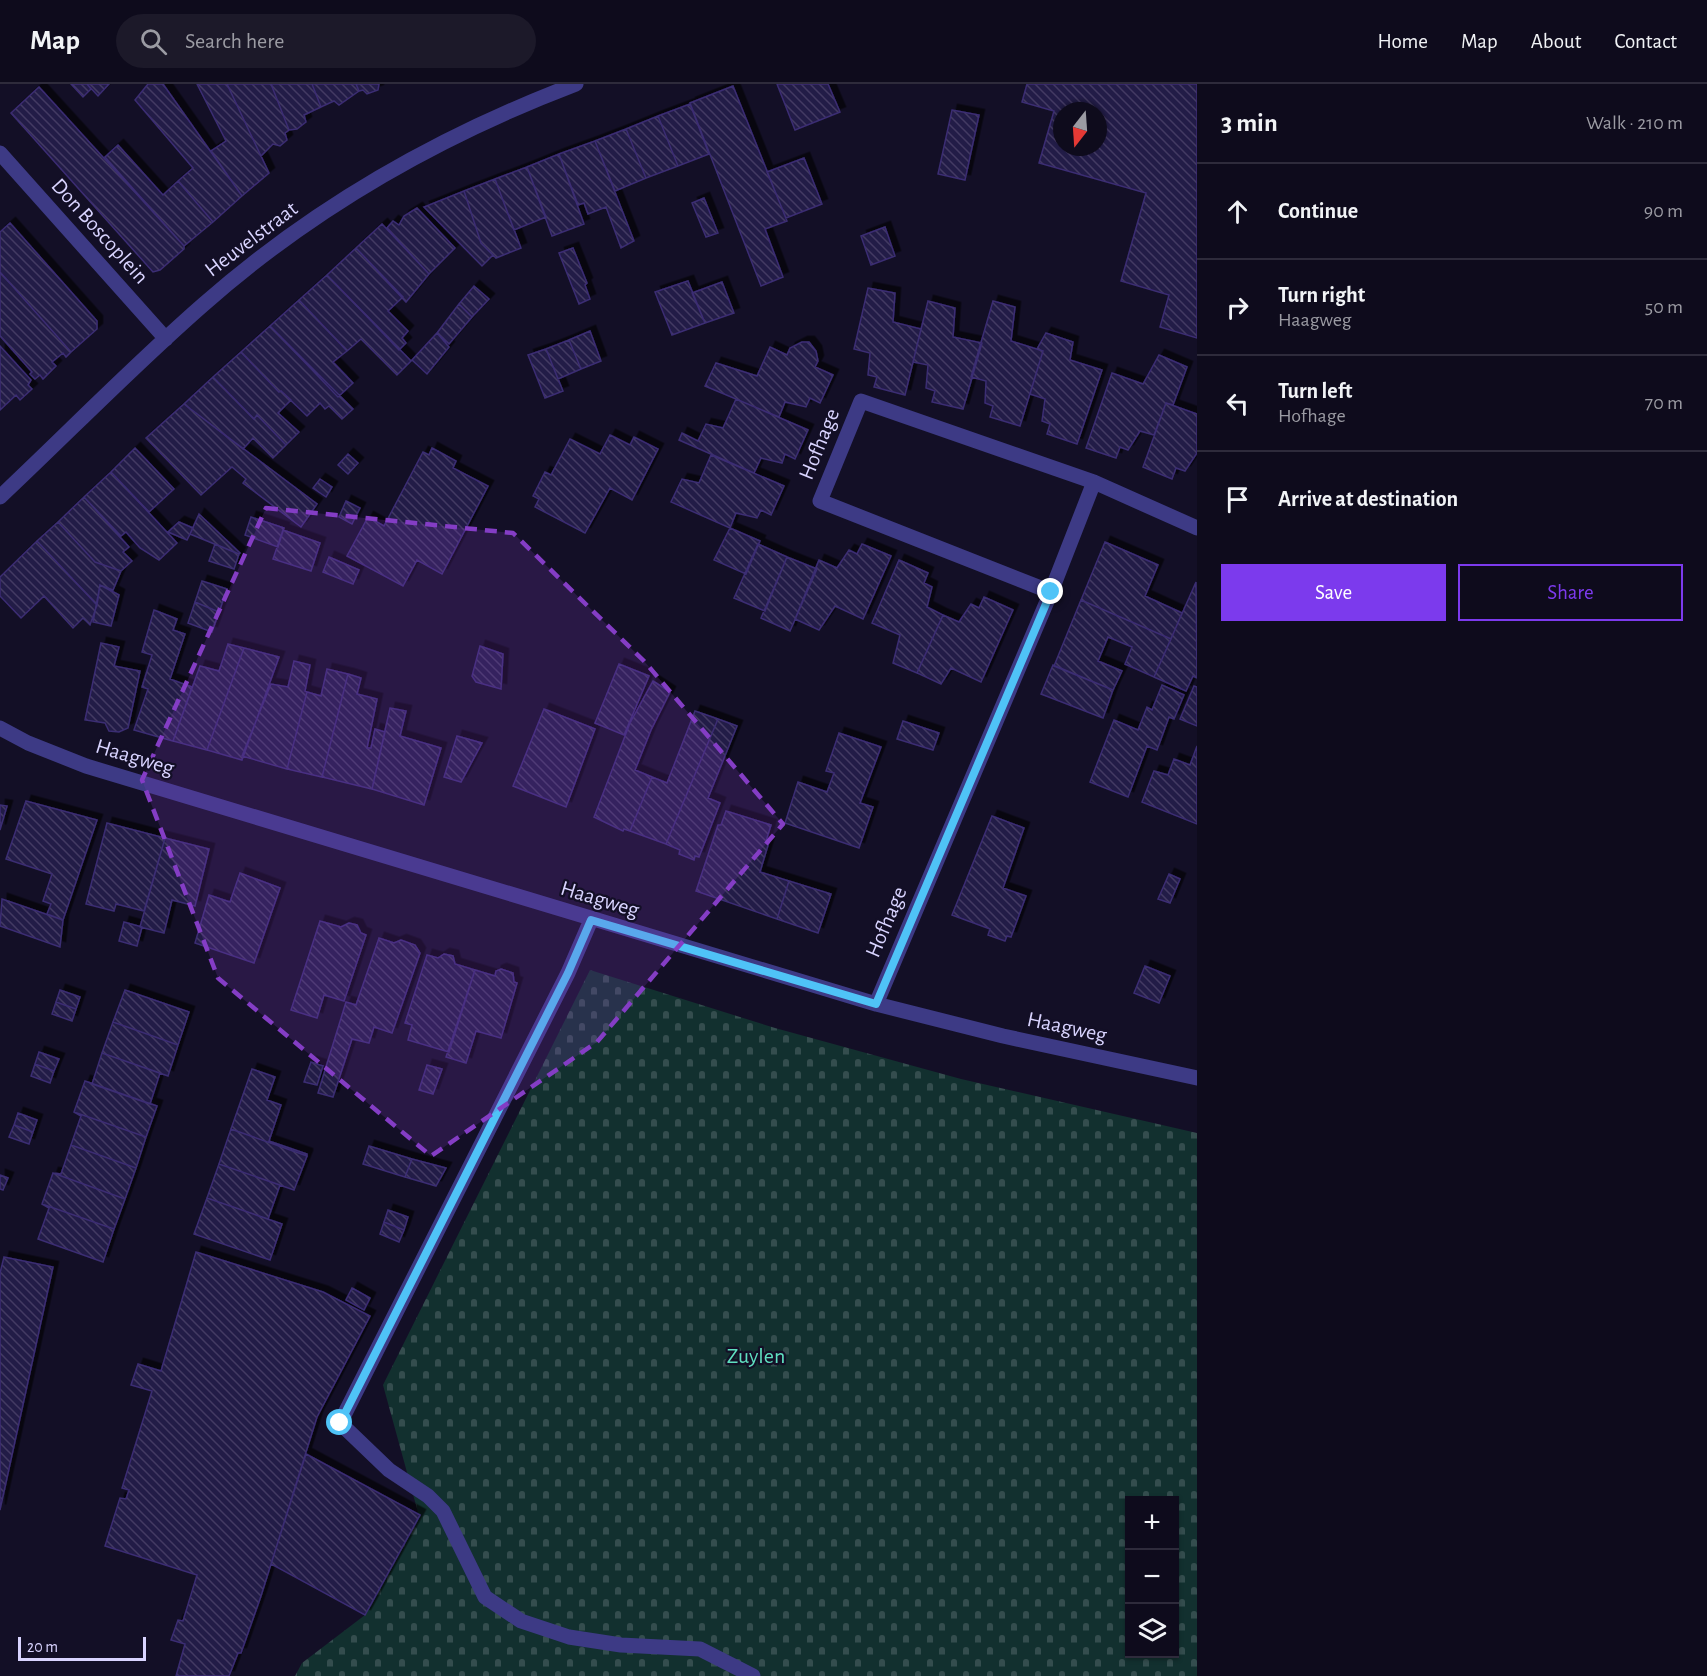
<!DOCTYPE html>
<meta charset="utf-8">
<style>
body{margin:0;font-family:"Alegreya Sans",sans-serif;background:#1c1929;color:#f1f3f6}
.controls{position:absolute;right:18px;bottom:18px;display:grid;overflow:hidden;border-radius:0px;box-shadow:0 2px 4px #0004}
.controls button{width:54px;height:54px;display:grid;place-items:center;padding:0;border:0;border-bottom:2px solid #2e2b3b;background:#0e0b1c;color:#f1f3f6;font:30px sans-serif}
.compass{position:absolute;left:1053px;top:18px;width:54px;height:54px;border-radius:50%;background:#0e0b1c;box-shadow:0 2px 4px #0004;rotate:197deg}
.scale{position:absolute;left:18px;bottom:15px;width:128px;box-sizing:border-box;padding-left:6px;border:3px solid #d9d4ff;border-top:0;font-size:16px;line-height:21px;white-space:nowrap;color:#d9d4ff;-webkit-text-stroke:4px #130f26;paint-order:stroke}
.stop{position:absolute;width:18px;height:18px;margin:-14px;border:4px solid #4fc3f7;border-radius:50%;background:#fff}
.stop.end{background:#4fc3f7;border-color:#fff;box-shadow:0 2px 6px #0008}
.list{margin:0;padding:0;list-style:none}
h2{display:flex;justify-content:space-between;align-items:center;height:78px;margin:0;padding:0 24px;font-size:26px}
h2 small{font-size:20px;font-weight:400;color:#9b9ba3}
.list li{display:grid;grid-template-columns:39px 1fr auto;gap:18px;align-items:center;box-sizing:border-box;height:96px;padding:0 24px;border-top:2px solid #2e2b3b}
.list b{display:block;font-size:22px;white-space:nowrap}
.list p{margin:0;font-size:20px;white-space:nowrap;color:#9b9ba3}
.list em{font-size:20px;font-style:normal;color:#9b9ba3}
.actions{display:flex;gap:12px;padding:18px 24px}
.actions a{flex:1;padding:14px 0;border:2px solid #7c3aed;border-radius:0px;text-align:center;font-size:21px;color:#7c3aed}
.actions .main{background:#7c3aed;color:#fff}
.icon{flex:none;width:33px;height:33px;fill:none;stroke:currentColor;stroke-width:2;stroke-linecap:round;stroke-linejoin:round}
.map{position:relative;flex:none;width:1197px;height:1592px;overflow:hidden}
header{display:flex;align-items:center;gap:36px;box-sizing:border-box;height:84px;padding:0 30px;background:#0e0b1c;border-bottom:2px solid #2e2b3b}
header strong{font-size:28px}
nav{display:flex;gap:33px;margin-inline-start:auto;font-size:21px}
.search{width:420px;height:54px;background:#1c1929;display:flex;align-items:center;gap:15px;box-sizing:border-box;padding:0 21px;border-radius:33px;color:#9b9ba3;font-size:22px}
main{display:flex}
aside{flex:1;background:#0e0b1c}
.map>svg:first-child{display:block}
.cemetery{fill:url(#cemetery-stones);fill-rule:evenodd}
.building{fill:url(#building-back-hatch);stroke:#3b2d73;stroke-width:1.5;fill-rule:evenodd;filter:url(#shadow)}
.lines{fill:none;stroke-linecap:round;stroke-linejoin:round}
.minor{stroke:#3d3a85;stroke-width:15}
.route{stroke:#4fc3f7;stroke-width:8}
.marked{fill:#843dc5;fill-opacity:0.2;stroke:#843dc5;stroke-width:4.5;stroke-dasharray:12 8;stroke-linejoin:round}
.labels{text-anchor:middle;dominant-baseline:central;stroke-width:4.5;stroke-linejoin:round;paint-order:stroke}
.street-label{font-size:22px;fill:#d9d4ff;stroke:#130f26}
.park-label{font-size:22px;fill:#5fe0c0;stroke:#130f26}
</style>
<header>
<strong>Map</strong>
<div class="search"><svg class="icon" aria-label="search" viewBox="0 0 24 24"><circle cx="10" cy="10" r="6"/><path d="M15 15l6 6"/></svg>Search here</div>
<nav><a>Home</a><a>Map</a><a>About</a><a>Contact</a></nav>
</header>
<main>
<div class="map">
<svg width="1197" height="1592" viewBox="0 0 1197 1592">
<defs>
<pattern id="cemetery-stones" width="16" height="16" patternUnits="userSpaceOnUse" patternTransform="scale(1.5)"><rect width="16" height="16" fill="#12302f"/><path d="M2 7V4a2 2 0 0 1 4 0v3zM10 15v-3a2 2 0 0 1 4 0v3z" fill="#344d4e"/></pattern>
<pattern id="building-back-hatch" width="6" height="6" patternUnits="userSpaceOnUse" patternTransform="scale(1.5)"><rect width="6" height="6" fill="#241b47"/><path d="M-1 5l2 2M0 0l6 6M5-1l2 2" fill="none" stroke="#433b63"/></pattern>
<filter id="shadow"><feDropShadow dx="5.5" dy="-5.5" stdDeviation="0" flood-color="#0009"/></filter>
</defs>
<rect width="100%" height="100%" fill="#130f26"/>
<path class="cemetery" d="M590 886 775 944 961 995 1197 1049V1592H295L302 1579 365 1531 419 1432 383 1301ZM1130 1416H1174V1570H1130Z"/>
<path class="building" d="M71 0H87L91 5 83 13Z
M87 0H109L98 12Z
M148 0H163L242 112 213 138 178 97 193 84 135 16Z
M197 0H227L269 89 242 112 211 67 226 57Z
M227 0H271L289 46 285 49 287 56 280 62 273 60 261 72Z
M271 0H312L321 23 304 31 306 38 297 45 289 46Z
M312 0H356L359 7 339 21 334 17 321 23Z
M356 0H379L378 6 367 10 363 6 359 7Z
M777 0H828L840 28 795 46Z
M1027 0H1197V254L1160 243 1169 211 1121 197 1146 109 1039 79 1054 27 1022 18ZM1062 27H1098V63H1062Z
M733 2 787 137 765 145 783 193 761 202 690 19Z
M39 3 184 162V165L160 186 153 188 11 29Z
M690 20 709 70 678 82 658 32Z
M952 26 979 31 965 96 938 90Z
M658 32 678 82 646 94 626 45Z
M626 45 646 94 615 107 595 57Z
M595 57 634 157 621 164 606 123 588 130 584 119 578 121 559 70Z
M118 61 163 111 178 97 213 138 184 162 105 73Z
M559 70 584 140 552 152 527 83Z
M804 74 822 120 786 134 767 88Z
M527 83 546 133 514 146 495 95Z
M495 95 521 164 496 174 481 159 464 107Z
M464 107 481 159 493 171 482 182 424 123Z
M704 114 718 149 706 153 692 119Z
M417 124 455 164 429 190 387 144 393 137 399 141 404 132Z
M10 139 97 237V245L71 268 0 188V148Z
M382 140 429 190 406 218 356 164Z
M885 143 895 172 871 181 861 152Z
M356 164 403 213 388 227 408 247 402 254 406 259 399 266 327 191Z
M573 164 587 199 585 201 590 215 579 220 559 169Z
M0 188 71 268 66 273 63 269 52 278 56 282 43 295 40 291 35 295 30 290 32 288 0 252Z
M327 191 411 277 397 291 361 255 347 267 299 216Z
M688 197 705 239 672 251 655 208Z
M722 198 734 229 705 239 692 209Z
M474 202 489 215 472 233 459 220Z
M868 204 895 209 893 238 921 245 905 311 874 303 877 293 868 291 870 269 854 265Z
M299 216 347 267 333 278 353 299 338 313 270 242Z
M928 217 955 224 953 253 982 259 963 325 932 318 935 307 926 304 928 281 913 278Z
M993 217 1015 223 1011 257 1043 267 1020 342 990 333 993 322 985 319 986 297 971 293Z
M459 220 472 233 449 260 437 249Z
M270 242 353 325 342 335 329 322 325 325 320 319 307 332 281 307 279 308 241 268Z
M590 247 601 277 581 285 569 256Z
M437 249 449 263 427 290 412 276Z
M1046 249 1073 258 1070 276 1102 286 1077 360 1047 350 1050 340 1042 337 1045 315 1030 310 1043 267 1037 265Z
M569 256 581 285 558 295 546 265Z
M802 258H809L816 267 818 277 815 283 833 291 820 319 810 314 806 323 785 318 779 333 705 302 716 279 757 292 770 263 787 271 790 264Z
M0 262 31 296 28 301 32 305 20 316 16 311 0 326Z
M546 265 563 307 545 314 528 271Z
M241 268 279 308 281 307 291 316 278 329 299 348 286 361 257 331 254 335 213 293Z
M1159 271 1187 283 1173 321 1166 319 1154 351 1140 347 1128 366 1120 363 1116 374 1086 364 1112 289 1143 300Z
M213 293 254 335 257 331 286 361 273 374 253 354 243 365 184 320Z
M736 315 808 346 795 375 785 370 782 379 761 374 754 389 679 356 682 349 698 357 706 340 723 344Z
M1166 319 1197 330V369L1185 387 1176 384 1172 395 1143 383Z
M184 320 317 420 301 443 243 399 246 395 232 383 201 411 146 354Z
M610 351 630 361 634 353 658 365 632 416 610 404 585 449 535 423 539 415 533 412 545 388 551 391 570 355 600 370Z
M135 364 174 405 149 428 111 388Z
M432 364 456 377 453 384 488 402 442 490 417 476 403 502 347 472 368 433 384 442 423 368 429 371Z
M348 370 358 379 348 390 338 381Z
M711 371 784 402 771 431 761 426 757 434 736 429 730 444 671 418 682 395 699 399Z
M111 388 177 459 159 476 140 464 126 448 121 452 84 413Z
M320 395 332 403 326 413 313 404Z
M84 413 129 463 123 468 132 477 121 487 95 478 58 438Z
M346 417 360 424 352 440 339 433Z
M199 430 240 469 239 470 190 450Z
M251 433 284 444 278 463 245 451Z
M58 438 95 478 121 487 113 506 100 501 97 521 37 457Z
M179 438 193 444 187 456 168 448Z
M730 444 760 457 746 490 714 476Z
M283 446 320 459 311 487 273 475Z
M37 457 97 521 90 541 83 534 73 544 44 512 21 534 0 512V493Z
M1105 458 1158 481 1145 512 1182 529 1171 555 1081 516Z
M215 460 239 470 234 485 209 477Z
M758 460 787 473 765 527 734 514Z
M862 460 891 472 863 535 835 522 819 546 795 535 819 476 837 484 849 466 857 470Z
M329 473 359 486 353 500 323 488Z
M787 473 817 485 790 547 761 534Z
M899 476 928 489 924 499 932 503 927 523 943 531 917 589 893 579 900 551 872 539Z
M202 497 227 505 219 528 195 518Z
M1196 498 1197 594 1193 592 1186 607 1154 593Z
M100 501 119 511 111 542 93 538Z
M984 513 1013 526 981 598 951 584 941 600 917 589 943 531 959 538 971 520 979 524Z
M1081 516 1171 555 1154 593 1125 580 1132 563 1108 553 1098 577 1122 587 1113 606 1054 582Z
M195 518 219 528 212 548 188 539Z
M154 526 177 535 173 546 185 550 170 595 192 603 173 657 134 646 148 605 142 603 152 571 142 568Z
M101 559 119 563 114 582 140 587 128 644 119 648 109 647 105 639 85 636Z
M228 560 244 564 207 666 173 657 200 582 219 587Z
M480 562 503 570 501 605 476 598 472 592Z
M244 564 279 573 242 676 207 666Z
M294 577 310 581 305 607 307 608 287 685 242 672 271 600 288 603Z
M619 580 649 592 624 651 595 639Z
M1053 581 1113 606 1103 634 1041 610Z
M327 585 348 590 322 693 287 685 307 608 321 612Z
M348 590 361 594 357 610 377 615 367 664H371L375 645 385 648 372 705 322 693Z
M653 597 670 608 651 646 635 686 652 693 630 747 624 745 623 747 594 733 630 639Z
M1162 601 1184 611 1174 635 1169 633 1157 666 1147 662 1128 713 1090 698 1114 636 1138 646 1147 623 1152 626Z
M1194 602 1197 603V642L1180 635Z
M390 624 406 627 400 652 441 664 424 721 372 705Z
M544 625 595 645 566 723 513 702Z
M695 627 718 635 666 760 630 747 652 693 667 699Z
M718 635 737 642 708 714 720 719 699 773 695 772 694 776 679 770 680 766 666 760Z
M903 637 939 649 933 666 897 655Z
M839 649 881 663 860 719 873 723 859 764 785 739 798 698 827 708 834 689 826 687Z
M457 652 482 659 461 698 444 693Z
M1197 662V740L1142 718 1154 687 1168 691 1174 675 1190 681Z
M26 717 97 736 63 836 47 830 51 820 43 817 52 790 6 775Z
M0 721 7 722 0 746Z
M726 727 771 741 766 757 769 758 760 788 789 797 777 835 696 807 718 741H721Z
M992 732 1024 744 1003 804 1026 812 1011 853 1007 852 1005 857 988 851 990 845 952 831Z
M107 739 165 754 144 827 116 820 114 827 86 820Z
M165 754 209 765 195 822 172 816 164 849 140 843Z
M240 789 280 804 254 879 195 859 209 811 230 818Z
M1169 790 1180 795 1170 819 1158 815Z
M789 797 831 810 818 849 777 835Z
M2 815 63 836 60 863 0 842Z
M320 837 341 843 349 839 357 841 361 849 366 851 344 917 324 911 317 934 291 926Z
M124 838 142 843 137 862 119 857Z
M379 854 394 859 401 856 415 861 420 869 392 949 374 943 369 959 352 955 333 1013 318 1009 346 918 356 921Z
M444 870 453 872 455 880 475 886 449 968 408 956 412 941 405 939 427 871 438 874Z
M1145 882 1170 892 1159 919 1134 909Z
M501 885 513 889 514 898 517 899 501 954 476 947 466 979 446 973 475 886 495 892 496 887Z
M60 906 80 913 76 925 56 918Z
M125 906 189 928 178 961 113 938Z
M56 918 76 925 72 937 52 930Z
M113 938 178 961 168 992 102 969Z
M39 968 59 975 54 987 35 980Z
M102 969 160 989 150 1020 92 1000Z
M311 978 323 982 317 1001 304 998Z
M35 980 54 987 50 999 31 992Z
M427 981 442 985 433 1010 419 1006Z
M252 985 275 993 267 1016 281 1021 269 1057 307 1070V1072L231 1045Z
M85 997 157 1022 146 1053 74 1028Z
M74 1028 146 1053 136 1084 71 1061 81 1032Z
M18 1029 37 1036 33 1048 14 1041Z
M14 1041 33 1048 29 1060 9 1053Z
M231 1045 307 1072 294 1106 219 1080Z
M71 1061 136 1084 125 1115 53 1089 61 1090Z
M369 1062 412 1075 405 1093 363 1080Z
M412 1075 446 1084 436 1102 405 1093Z
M219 1080 280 1101 268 1135 207 1114Z
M53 1089 125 1115 114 1145 42 1120Z
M0 1091 8 1094 3 1106 0 1105Z
M207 1114 282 1140 270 1176 194 1150Z
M42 1120 114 1145 103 1178 38 1155 49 1124Z
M388 1126 408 1133 404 1146 384 1138Z
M384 1138 404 1146 399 1158 380 1150Z
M196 1168 323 1208 370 1232 317 1333 261 1512 241 1569H238L229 1592H176L185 1560 171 1556 178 1536 183 1537 197 1491 105 1462 120 1414 126 1415 129 1406 122 1404 152 1307 131 1301 138 1280 161 1287Z
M4 1173 53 1183 0 1426V1189Z
M352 1204 370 1214 364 1226 346 1216Z
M306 1370 420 1431 365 1531 271 1480Z"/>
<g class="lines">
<path class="minor" d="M0 69 166 255
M0 413C68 349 134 281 204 220 314 123 439 52 576 0
M1051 508 820 417 861 317 1094 398 1197 444
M0 644 28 659 86 682 876 920 1003 952 1197 994
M591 836 568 889 340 1339 389 1386 428 1412 443 1427 485 1513 521 1537 569 1553 621 1561 700 1565 753 1592
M876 920 1051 508 1094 398"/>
</g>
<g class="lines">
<path class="route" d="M340 1339 568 889 591 836 876 920 1051 508"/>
</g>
<path class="marked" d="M266 424 513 449 644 577 783 740 597 958 431 1072 218 894 142 696Z"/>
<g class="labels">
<g class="street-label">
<text transform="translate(100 147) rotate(48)">Don Boscoplein</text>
<text transform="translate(251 155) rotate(-37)">Heuvelstraat</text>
<text transform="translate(819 360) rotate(-68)">Hofhage</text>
<text transform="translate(135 673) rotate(17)">Haagweg</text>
<text transform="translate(600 815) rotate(17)">Haagweg</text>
<text transform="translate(886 838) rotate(-67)">Hofhage</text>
<text transform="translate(1067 943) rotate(12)">Haagweg</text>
</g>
<g class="park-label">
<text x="756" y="1272">Zuylen</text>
</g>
</g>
</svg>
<div class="controls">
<button>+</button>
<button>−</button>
<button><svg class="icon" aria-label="layers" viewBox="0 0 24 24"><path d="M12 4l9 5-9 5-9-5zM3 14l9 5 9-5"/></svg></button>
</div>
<svg class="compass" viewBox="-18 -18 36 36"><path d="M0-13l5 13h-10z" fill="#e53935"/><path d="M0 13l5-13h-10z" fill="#9b9ba3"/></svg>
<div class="scale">20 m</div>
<div class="stop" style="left:340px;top:1339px"></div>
<div class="stop end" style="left:1051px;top:508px"></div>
</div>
<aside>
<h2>3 min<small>Walk · 210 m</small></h2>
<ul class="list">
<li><svg class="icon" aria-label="ahead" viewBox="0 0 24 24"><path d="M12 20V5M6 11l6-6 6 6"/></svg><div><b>Continue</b></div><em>90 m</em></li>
<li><svg class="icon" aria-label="right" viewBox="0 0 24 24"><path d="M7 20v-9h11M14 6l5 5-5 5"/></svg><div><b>Turn right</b><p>Haagweg</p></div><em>50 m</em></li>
<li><svg class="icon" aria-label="left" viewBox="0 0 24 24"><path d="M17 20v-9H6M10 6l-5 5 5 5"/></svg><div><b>Turn left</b><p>Hofhage</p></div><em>70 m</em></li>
<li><svg class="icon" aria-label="arrive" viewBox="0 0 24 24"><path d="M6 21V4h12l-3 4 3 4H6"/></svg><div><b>Arrive at destination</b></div></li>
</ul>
<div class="actions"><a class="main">Save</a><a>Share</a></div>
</aside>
</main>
